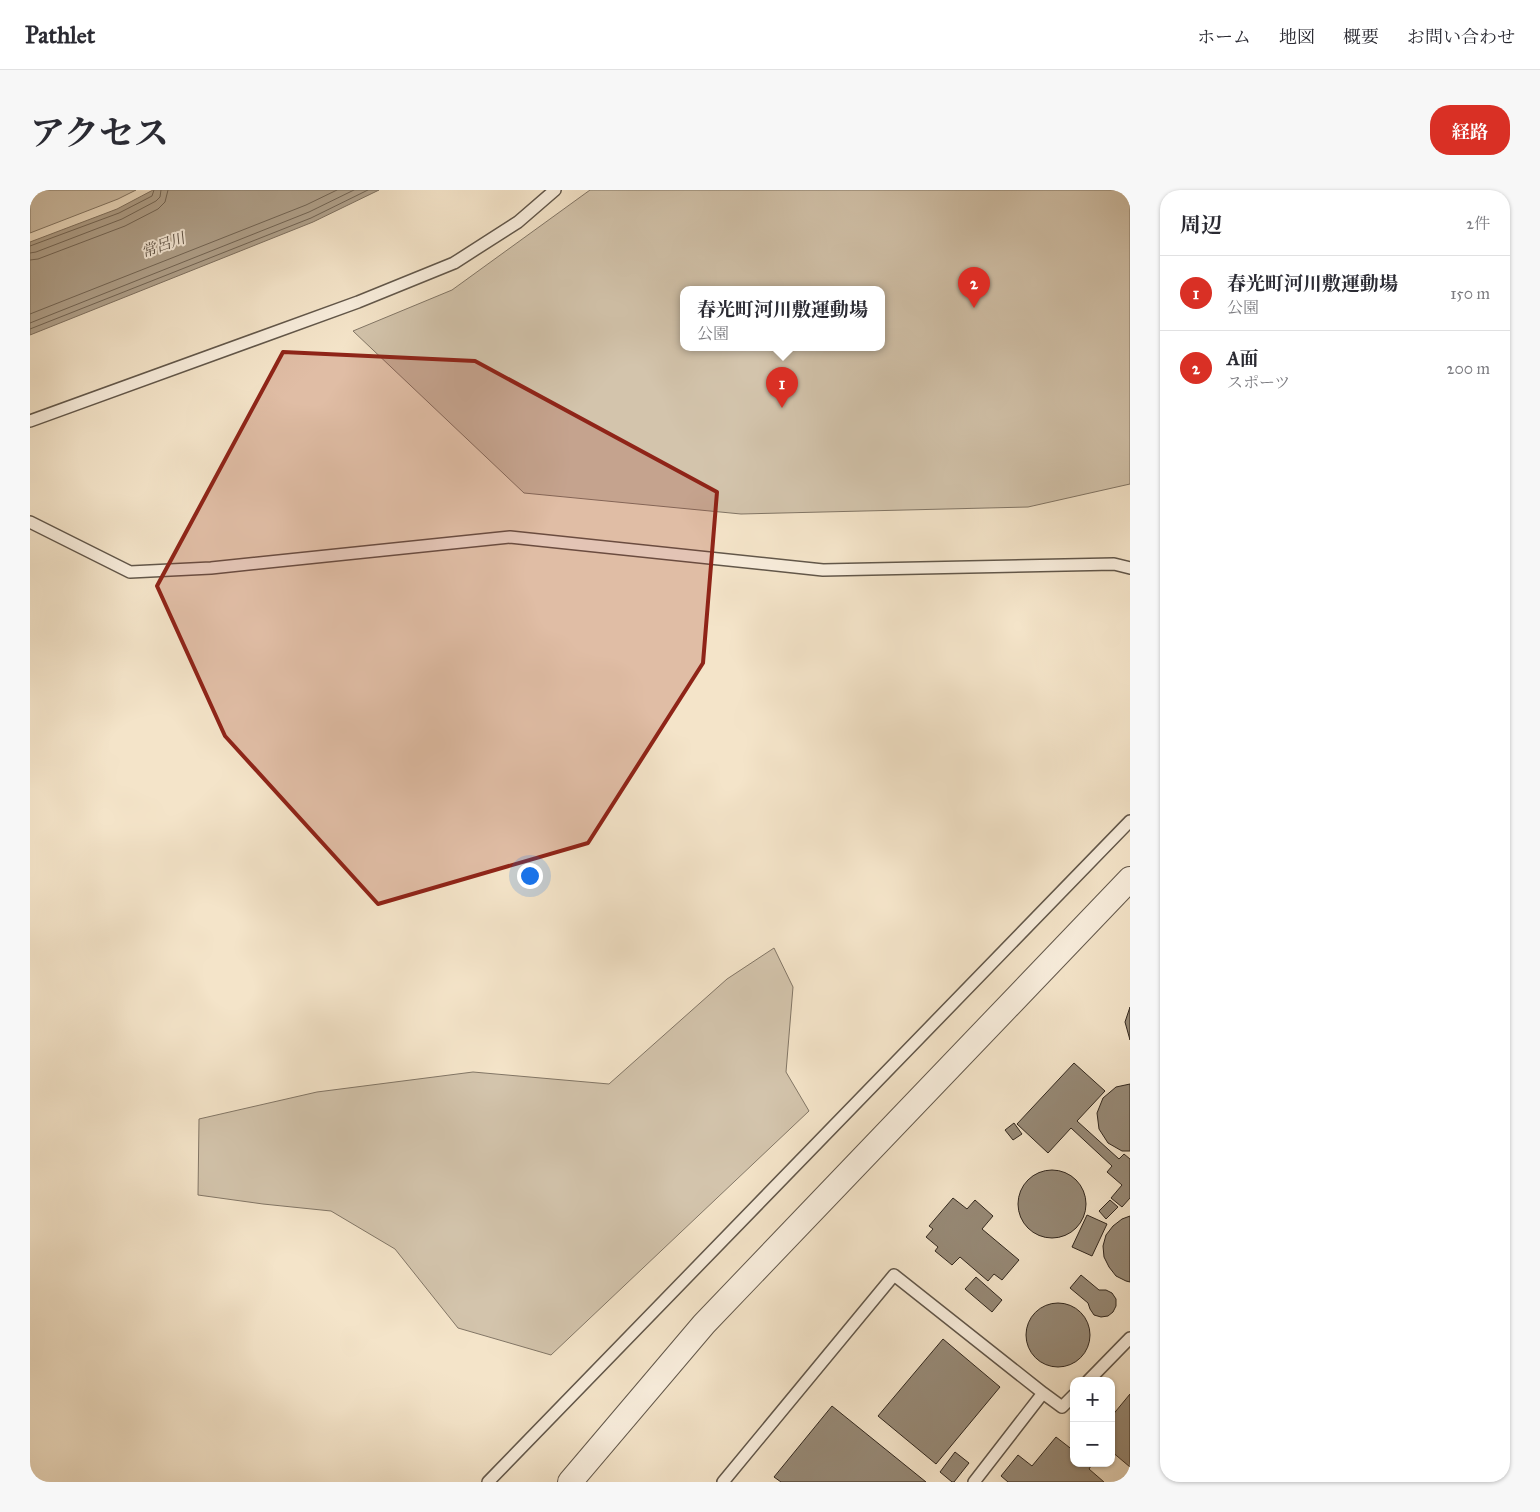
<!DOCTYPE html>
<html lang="ja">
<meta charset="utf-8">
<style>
body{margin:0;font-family:"IM FELL Great Primer","Noto Serif JP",serif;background:#f7f7f7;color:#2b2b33}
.controls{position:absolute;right:15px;bottom:15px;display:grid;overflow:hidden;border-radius:10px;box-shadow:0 1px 4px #0004}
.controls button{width:45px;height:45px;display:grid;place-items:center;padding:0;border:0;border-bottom:1px solid #e1e1e2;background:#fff;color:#2b2b33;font:25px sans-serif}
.you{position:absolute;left:499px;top:685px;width:18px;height:18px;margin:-12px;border:4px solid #fff;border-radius:50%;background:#1a73e8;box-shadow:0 0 0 8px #1a73e833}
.badge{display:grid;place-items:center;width:32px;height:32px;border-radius:50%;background:#d93025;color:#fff;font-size:16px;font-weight:700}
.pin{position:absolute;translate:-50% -41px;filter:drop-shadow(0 1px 2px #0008)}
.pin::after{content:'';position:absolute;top:26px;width:18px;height:15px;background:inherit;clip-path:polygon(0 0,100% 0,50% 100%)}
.popup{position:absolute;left:650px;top:96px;width:205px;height:65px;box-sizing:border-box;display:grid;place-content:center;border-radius:10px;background:#fff;filter:drop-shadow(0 1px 4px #0005);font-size:16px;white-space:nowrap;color:#7c7c81}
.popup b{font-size:19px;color:#2b2b33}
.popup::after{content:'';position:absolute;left:50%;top:100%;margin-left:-10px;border:10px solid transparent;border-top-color:#fff}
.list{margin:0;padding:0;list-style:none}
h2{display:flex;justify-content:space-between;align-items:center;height:65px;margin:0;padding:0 20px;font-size:21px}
h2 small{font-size:16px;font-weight:400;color:#7c7c81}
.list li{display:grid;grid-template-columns:32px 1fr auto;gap:15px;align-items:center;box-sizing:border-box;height:75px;padding:0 20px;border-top:1px solid #e1e1e2}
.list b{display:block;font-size:19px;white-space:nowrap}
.list p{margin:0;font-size:16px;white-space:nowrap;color:#7c7c81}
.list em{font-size:16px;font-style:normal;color:#7c7c81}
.map{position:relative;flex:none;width:1100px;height:1292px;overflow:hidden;border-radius:20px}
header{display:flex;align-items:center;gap:30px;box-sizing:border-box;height:70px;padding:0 25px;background:#fff;border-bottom:1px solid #e1e1e2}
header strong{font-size:24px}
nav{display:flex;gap:28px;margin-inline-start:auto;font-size:18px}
.intro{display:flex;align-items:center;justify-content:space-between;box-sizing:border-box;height:120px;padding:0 30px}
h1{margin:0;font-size:35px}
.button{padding:12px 22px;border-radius:20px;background:#d93025;color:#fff;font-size:18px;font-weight:700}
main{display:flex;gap:30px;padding:0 30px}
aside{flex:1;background:#fff;border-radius:20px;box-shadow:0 1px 4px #0004}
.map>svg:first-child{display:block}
.green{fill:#d3c4ac;stroke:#827666;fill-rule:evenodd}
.water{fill:#b2a48f;stroke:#7f7262}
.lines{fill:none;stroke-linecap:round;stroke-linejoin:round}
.shore{stroke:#726657;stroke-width:1}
.building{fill:#978a77;stroke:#32281f}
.service-casing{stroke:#62574a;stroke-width:14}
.minor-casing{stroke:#62574a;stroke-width:26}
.service{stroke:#f8eddc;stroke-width:11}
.minor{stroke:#f8eddc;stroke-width:24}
.marked{fill:#8f2418;fill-opacity:0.2;stroke:#8f2418;stroke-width:4;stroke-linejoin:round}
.labels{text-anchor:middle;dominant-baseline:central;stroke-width:4;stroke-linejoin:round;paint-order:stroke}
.water-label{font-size:15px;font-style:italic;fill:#584d41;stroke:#f8eddc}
</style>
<header>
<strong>Pathlet</strong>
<nav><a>ホーム</a><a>地図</a><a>概要</a><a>お問い合わせ</a></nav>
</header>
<div class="intro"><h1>アクセス</h1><a class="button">経路</a></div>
<main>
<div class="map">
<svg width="1100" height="1292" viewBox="0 0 1100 1292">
<rect width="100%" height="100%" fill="#f4e4c9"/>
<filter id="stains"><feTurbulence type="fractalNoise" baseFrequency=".004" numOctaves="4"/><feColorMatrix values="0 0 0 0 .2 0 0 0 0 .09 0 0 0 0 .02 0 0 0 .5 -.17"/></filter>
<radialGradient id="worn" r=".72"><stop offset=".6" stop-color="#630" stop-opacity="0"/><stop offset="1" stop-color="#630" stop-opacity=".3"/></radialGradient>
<path class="green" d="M0 0H106L88 9 0 43Z
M560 0H1100V294L998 317 711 324 494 303 323 141 422 100ZM851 99V157H653V99Z
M744 758 763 797 756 882 779 921 521 1165 428 1138 365 1059 301 1021 233 1014 168 1005 169 929 287 902 443 882 579 894 697 789Z"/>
<path class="water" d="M123 0H349L283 32 0 145V52L87 19Z"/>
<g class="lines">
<path class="shore" d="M0 56 89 23 122 6 124 0
M0 63 6 62 92 29 126 11 130 7 131 0
M0 70 8 69 95 36 128 19 135 12 138 0
M0 124 276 15 307 0
M0 133 279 22 324 0
M0 139 281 28 338 0"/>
</g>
<path class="building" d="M1100 817V850L1095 832Z
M1044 873 1075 901 1047 931 1089 969 1094 964 1100 969V1008L1092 1017 1081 1008 1092 995 1077 982 1082 976 1041 938 1018 963 987 934Z
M1100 894V961H1092L1078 953 1069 939 1067 923 1073 908 1086 897Z
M984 933 992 944 983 950 975 940Z
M988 1014a34 34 0 1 1 68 0a34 34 0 1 1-68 0Z
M923 1008 937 1019 945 1010 963 1026 952 1039 989 1070 972 1090 964 1084 958 1091 930 1067 922 1075 905 1061 908 1057 896 1047 903 1039 899 1036Z
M1080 1010 1088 1017 1076 1029 1069 1021Z
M1057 1025 1077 1034 1062 1066 1042 1057Z
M1100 1026V1092L1096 1091 1086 1086 1079 1077 1074 1067 1073 1056 1076 1045 1083 1036 1092 1029Z
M1051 1085 1069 1100H1076L1082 1103 1086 1109V1116L1083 1122 1078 1126 1071 1127 1064 1125 1060 1119 1058 1113 1040 1098Z
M946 1087 972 1110 962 1122 935 1099Z
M996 1145a32 32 0 1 1 64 0a32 32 0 1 1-64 0Z
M913 1149 970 1197 906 1274 848 1226Z
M1100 1204V1277L1081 1261V1227Z
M802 1216 896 1292H751L744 1287Z
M1026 1247 1044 1261V1273H1063L1059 1279 1074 1292H978L971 1286 988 1265 1002 1276Z
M925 1262 939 1273 924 1292H922L910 1282Z"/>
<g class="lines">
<g class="service-casing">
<path id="service" d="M0 231 328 112 424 73 488 32 525 0
M0 332 100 382 181 378 480 347 793 380 1084 374 1100 378
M1058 1191 1100 1148
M458 1292 1100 631
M693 1292 864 1085 1013 1203
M944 1292 1013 1203 1032 1217 1044 1205"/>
</g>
<g class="minor-casing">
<path id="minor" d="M540 1292 674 1134 1100 689"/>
</g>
<use href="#service" class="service"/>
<use href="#minor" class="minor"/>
</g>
<path class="marked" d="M253 162 445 171 687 302 673 473 558 653 348 714 195 546 127 396Z"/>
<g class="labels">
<g class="water-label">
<text transform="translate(133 55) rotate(-20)">常呂川</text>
</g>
</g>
<rect width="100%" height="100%" filter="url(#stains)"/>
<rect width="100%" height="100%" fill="url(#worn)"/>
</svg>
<div class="controls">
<button>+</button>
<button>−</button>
</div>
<div class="you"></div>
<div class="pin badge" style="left:752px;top:218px">1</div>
<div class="popup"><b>春光町河川敷運動場</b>公園</div>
<div class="pin badge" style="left:944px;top:118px">2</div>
</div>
<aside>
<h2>周辺<small>2件</small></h2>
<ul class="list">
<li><span class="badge">1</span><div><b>春光町河川敷運動場</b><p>公園</p></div><em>150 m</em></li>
<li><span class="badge">2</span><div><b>A面</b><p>スポーツ</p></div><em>200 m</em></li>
</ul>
</aside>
</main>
